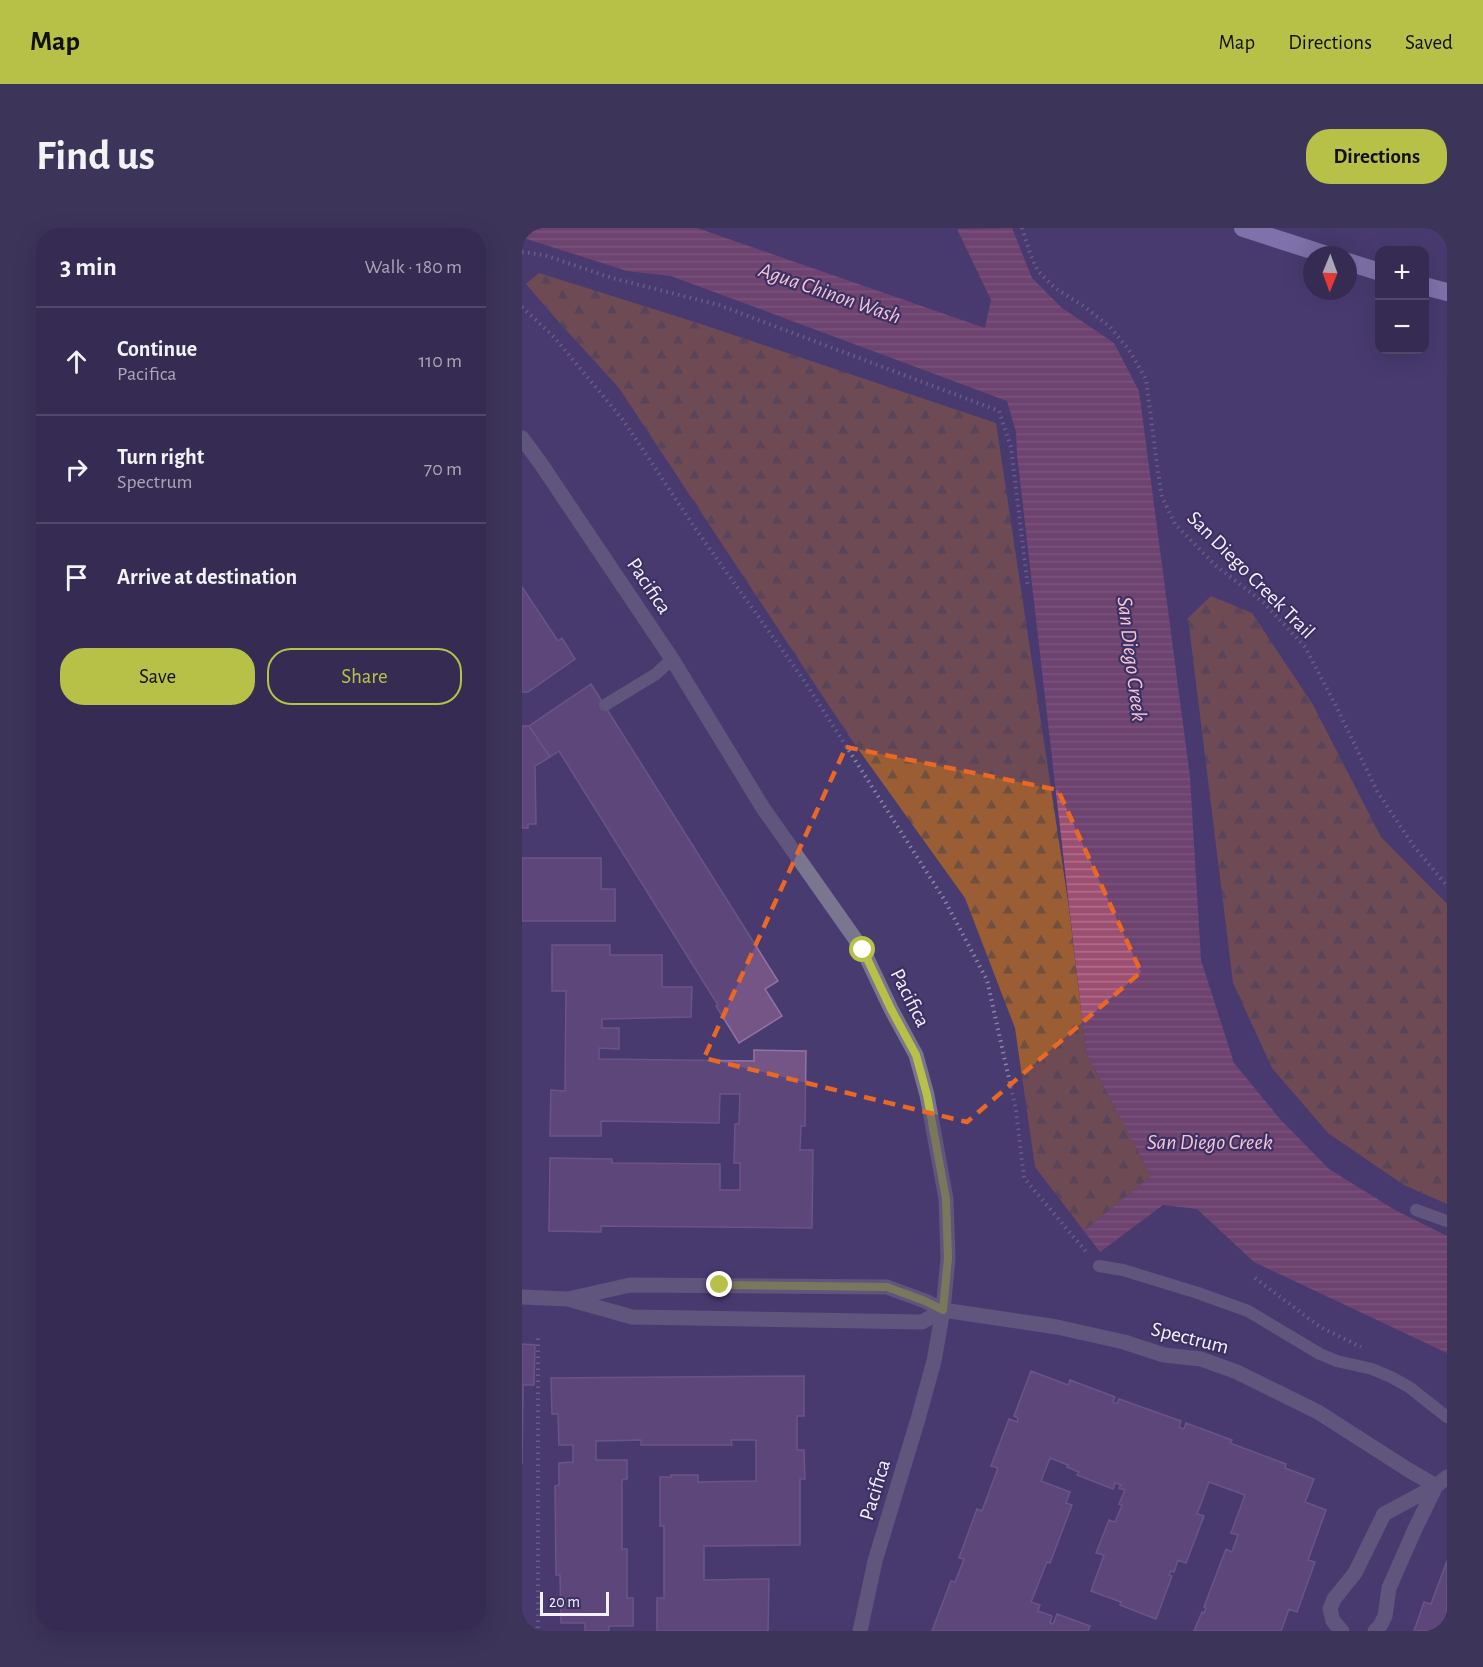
<!DOCTYPE html>
<meta charset="utf-8">
<style>
body{margin:0;font-family:"Alegreya Sans",sans-serif;background:#3d345a;color:#f1f3f6}
.controls{position:absolute;right:18px;top:18px;display:grid;overflow:hidden;border-radius:12px;box-shadow:0 6px 24px #0002}
.controls button{width:54px;height:54px;display:grid;place-items:center;padding:0;border:0;border-bottom:2px solid #50486a;background:#362c53;color:#f1f3f6;font:30px sans-serif}
.compass{position:absolute;left:781px;top:18px;width:54px;height:54px;border-radius:50%;background:#362c53;box-shadow:0 6px 24px #0002;rotate:181deg}
.scale{position:absolute;left:18px;bottom:15px;width:69px;box-sizing:border-box;padding-left:6px;border:3px solid #f3f1fd;border-top:0;font-size:16px;line-height:21px;white-space:nowrap;color:#f3f1fd;-webkit-text-stroke:4px #3d3063;paint-order:stroke}
.stop{position:absolute;width:18px;height:18px;margin:-14px;border:4px solid #b8c147;border-radius:50%;background:#fff}
.stop.end{background:#b8c147;border-color:#fff;box-shadow:0 2px 6px #0008}
.list{margin:0;padding:0;list-style:none}
h2{display:flex;justify-content:space-between;align-items:center;height:78px;margin:0;padding:0 24px;font-size:26px}
h2 small{font-size:20px;font-weight:400;color:#aaa7b8}
.list li{display:grid;grid-template-columns:39px 1fr auto;gap:18px;align-items:center;box-sizing:border-box;height:108px;padding:0 24px;border-top:2px solid #50486a}
.list b{display:block;font-size:22px;white-space:nowrap}
.list p{margin:0;font-size:20px;white-space:nowrap;color:#aaa7b8}
.list em{font-size:20px;font-style:normal;color:#aaa7b8}
.actions{display:flex;gap:12px;padding:18px 24px}
.actions a{flex:1;padding:14px 0;border:2px solid #b8c147;border-radius:24px;text-align:center;font-size:21px;color:#b8c147}
.actions .main{background:#b8c147;color:#111}
.icon{flex:none;width:33px;height:33px;fill:none;stroke:currentColor;stroke-width:2;stroke-linecap:round;stroke-linejoin:round}
.map{position:relative;flex:none;width:925px;height:1403px;overflow:hidden;border-radius:24px}
header{display:flex;align-items:center;gap:36px;box-sizing:border-box;height:84px;padding:0 30px;background:#b8c147;color:#111}
header strong{font-size:28px}
nav{display:flex;gap:33px;margin-inline-start:auto;font-size:21px}
.intro{display:flex;align-items:center;justify-content:space-between;box-sizing:border-box;height:144px;padding:0 36px}
h1{margin:0;font-size:42px}
.button{padding:15px 27px;border-radius:24px;background:#b8c147;color:#111;font-size:21px;font-weight:700}
main{display:flex;gap:36px;padding:0 36px}
aside{flex:1;background:#362c53;border-radius:24px;box-shadow:0 6px 24px #0002}
.map>svg:first-child{display:block}
.forest{fill:url(#forest-firs)}
.water{fill:url(#water-rules)}
.building{fill:#755486;stroke:#9372a6;stroke-width:1.5}
.lines{fill:none;stroke-linecap:round;stroke-linejoin:round}
.path{stroke:#8d84a8;stroke-width:4;stroke-dasharray:1.5 4.5;stroke-linecap:butt}
.service{stroke:#7a768f;stroke-width:12}
.minor{stroke:#7a768f;stroke-width:15}
.tertiary{stroke:#7a768f;stroke-width:15}
.motorway{stroke:#c1b6f3;stroke-width:18}
.route{stroke:#b8c147;stroke-width:8}
.marked{fill:none;stroke:#e96824;stroke-width:4.5;stroke-dasharray:12 8;stroke-linejoin:round}
.labels{text-anchor:middle;dominant-baseline:central;stroke-width:4.5;stroke-linejoin:round;paint-order:stroke}
.street-label{font-size:21px;fill:#f3f1fd;stroke:#3d3063}
.water-label{font-size:22px;font-style:italic;fill:#f3c5d6;stroke:#3d3063}
</style>
<header>
<strong>Map</strong>
<nav><a>Map</a><a>Directions</a><a>Saved</a></nav>
</header>
<div class="intro"><h1>Find us</h1><a class="button">Directions</a></div>
<main>
<aside>
<h2>3 min<small>Walk · 180 m</small></h2>
<ul class="list">
<li><svg class="icon" aria-label="ahead" viewBox="0 0 24 24"><path d="M12 20V5M6 11l6-6 6 6"/></svg><div><b>Continue</b><p>Pacifica</p></div><em>110 m</em></li>
<li><svg class="icon" aria-label="right" viewBox="0 0 24 24"><path d="M7 20v-9h11M14 6l5 5-5 5"/></svg><div><b>Turn right</b><p>Spectrum</p></div><em>70 m</em></li>
<li><svg class="icon" aria-label="arrive" viewBox="0 0 24 24"><path d="M6 21V4h12l-3 4 3 4H6"/></svg><div><b>Arrive at destination</b></div></li>
</ul>
<div class="actions"><a class="main">Save</a><a>Share</a></div>
</aside>
<div class="map">
<svg width="925" height="1403" viewBox="0 0 925 1403">
<defs>
<pattern id="forest-firs" width="22" height="20" patternUnits="userSpaceOnUse" patternTransform="scale(1.5)"><rect width="22" height="20" fill="#9b5d33"/><path d="M5 1l3.5 6h-7zM16 11l3.5 6h-7z" fill="#6e5141"/></pattern>
<pattern id="water-rules" width="6" height="5" patternUnits="userSpaceOnUse" patternTransform="scale(1.5)"><rect width="6" height="5" fill="#9d4f72"/><path d="M0 2.5h6" fill="none" stroke="#b0718e"/></pattern>
</defs>
<rect width="100%" height="100%" fill="#483b6f"/>
<path class="forest" d="M17 45 179 96 474 195 547 680 564 825 629 948 562 1003 513 939 493 800 443 670 329 511 97 160 35 92 4 56Z
M689 368 730 385 791 477 859 609 925 676V976L882 957 806 905 750 840 711 755 666 390Z"/>
<path class="water" d="M0 0H175L463 100 469 72 435 1 490 0 510 50 540 80 592 115 617 163 668 549 679 732 712 835 758 891 807 941 873 982 925 1008V1125L732 1034 675 981 641 977 578 1024 562 1003 629 948 564 825 495 226 494 204 485 173 149 48 105 43 5 11 0 8Z"/>
<path class="building" d="M0 359 36 413 40 410 53 431 6 464H0Z
M69 456 256 753 243 761 260 788 217 815 194 778 196 777 37 523 28 529 7 498Z
M0 498H7L28 529 13 538 14 596H6V600H0Z
M0 630H79V661H93V693H0Z
M30 717H88V727H140V759H170L169 789 80 791V800H97V821L77 820V831L232 833V822L284 823 283 898H279L278 922H291L290 1000 79 998V1004L27 1003 28 930 90 931V935L198 936V962H218V935H212L213 896H217L218 866H198L197 895 79 893V908H28L29 862 43 863 44 763H30Z
M0 1116 13 1117 12 1157H1L0 1236Z
M509 1143 546 1157 548 1152 593 1169 591 1174 595 1176 597 1171 659 1193 657 1199 662 1201 664 1195 710 1212 708 1215 764 1236 763 1240 792 1251 783 1274 804 1282 786 1332 793 1334 775 1384 767 1381 759 1403H672L680 1384 682 1385 684 1380 682 1379 704 1321 710 1324 716 1307 709 1305 723 1267 687 1254 675 1286 682 1288 664 1335 656 1332 652 1344 649 1343 647 1347 650 1348 634 1391 598 1377 599 1374 569 1363 582 1327 574 1325 587 1292 593 1294 600 1277 597 1276 603 1262 597 1260 599 1257 593 1255 591 1261 555 1247 557 1244 545 1239 546 1237 528 1230 519 1253 548 1264 544 1275 550 1277 528 1335 525 1334 509 1374 518 1377 516 1383 530 1388 528 1395 531 1396 535 1386 568 1398 566 1403H410L429 1353 433 1354 442 1331 437 1330 455 1281 460 1283 476 1240 469 1238 487 1191 495 1194 496 1190 492 1188Z
M282 1148V1188H275V1222H282L283 1251H278V1317L182 1318V1352L247 1351 246 1403H135V1370H142V1298H138V1249H149V1247H176V1254L234 1253V1212H209L210 1217H119V1212L74 1213V1232H105V1251L100 1252V1321H105V1370H111V1398H87V1403H63V1395H39L38 1347H34L33 1258 37 1257V1235L51 1234V1217H37L36 1186H30L29 1150Z
M925 1333V1403H892L902 1374 909 1376Z"/>
<g class="lines">
<path class="path" d="M500 0 509 28 516 43 533 60 563 79 588 99 607 122 624 151 636 244 640 269 653 296 693 337 742 375 783 419 816 482 855 563 891 617 925 658
M0 24 22 27 90 50 197 77 477 183 489 219 506 360
M0 79 32 109 101 192 175 303 281 451 422 671 465 752 494 882 502 950 566 1026
M733 1050 798 1099 839 1119
M0 1401 16 1402V1106"/>
<path class="service" d="M83 477 134 446 150 431
M894 982 925 993
M577 1038 601 1042 676 1065 726 1083 798 1126 815 1133 850 1141 869 1149 887 1159 925 1189"/>
<path class="minor" d="M0 1069 46 1071 110 1089 400 1094 421 1082
M46 1071 108 1057 365 1059 403 1073 421 1082 535 1099 602 1114 642 1127 679 1131 715 1144 796 1184 885 1241 914 1258
M820 1403 811 1393 808 1381 812 1371 833 1345 862 1286 914 1258 925 1249
M853 1403 858 1398 863 1388 867 1360 893 1301 914 1258"/>
<path class="tertiary" d="M0 210 19 236 150 431 241 580 341 722 369 781 394 827 405 867 424 971 426 1031 421 1082 412 1133 396 1191 353 1333 338 1403"/>
<path class="motorway" d="M721 0 805 27
M826 34 858 44
M902 58 925 64"/>
</g>
<g class="lines">
<path class="route" d="M198 1057 365 1059 403 1073 421 1082 426 1030 424 971 405 867 394 827 369 781 341 722"/>
</g>
<path d="M0 0H925V1403H0ZM324 519 536 562 619 744 445 894 182 830Z" fill="#483b6f" fill-opacity=".55" fill-rule="evenodd"/>
<path class="marked" d="M324 519 536 562 619 744 445 894 182 830Z"/>
<g class="labels">
<g class="street-label">
<text transform="translate(729 347) rotate(45)">San Diego Creek Trail</text>
<text transform="translate(127 358) rotate(56)">Pacifica</text>
<text transform="translate(388 770) rotate(63)">Pacifica</text>
<text transform="translate(668 1110) rotate(14)">Spectrum</text>
<text transform="translate(353 1262) rotate(-73)">Pacifica</text>
</g>
<g class="water-label">
<text transform="translate(308 65) rotate(19)">Agua Chinon Wash</text>
<text transform="translate(610 431) rotate(83)">San Diego Creek</text>
<text x="688" y="914">San Diego Creek</text>
</g>
</g>
</svg>
<div class="controls">
<button>+</button>
<button>−</button>
</div>
<svg class="compass" viewBox="-18 -18 36 36"><path d="M0-13l5 13h-10z" fill="#e53935"/><path d="M0 13l5-13h-10z" fill="#aaa7b8"/></svg>
<div class="scale">20 m</div>
<div class="stop" style="left:341px;top:722px"></div>
<div class="stop end" style="left:198px;top:1057px"></div>
</div>
</main>
